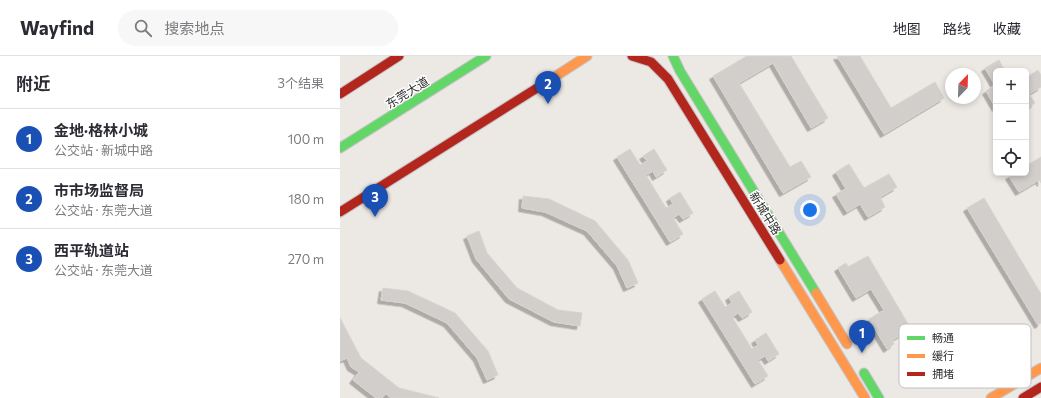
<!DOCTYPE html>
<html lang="zh">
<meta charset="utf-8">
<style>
body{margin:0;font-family:Commissioner,"Noto Sans SC",sans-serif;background:#f7f7f7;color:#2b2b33}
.controls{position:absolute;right:12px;top:12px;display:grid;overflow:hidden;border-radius:6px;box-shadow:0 2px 6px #0003}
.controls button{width:36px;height:36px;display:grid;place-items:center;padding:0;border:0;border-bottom:1px solid #e1e1e2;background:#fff;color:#2b2b33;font:20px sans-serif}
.compass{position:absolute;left:605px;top:12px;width:36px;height:36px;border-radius:50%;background:#fff;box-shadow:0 2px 6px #0003;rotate:23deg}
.you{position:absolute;left:470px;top:154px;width:14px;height:14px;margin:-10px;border:3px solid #fff;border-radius:50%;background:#1a73e8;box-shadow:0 0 0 6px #1a73e833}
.badge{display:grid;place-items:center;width:26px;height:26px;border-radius:50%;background:#706f6e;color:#fff;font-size:13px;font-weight:700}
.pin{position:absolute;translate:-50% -33px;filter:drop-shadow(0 1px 2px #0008)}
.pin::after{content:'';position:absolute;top:21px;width:14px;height:12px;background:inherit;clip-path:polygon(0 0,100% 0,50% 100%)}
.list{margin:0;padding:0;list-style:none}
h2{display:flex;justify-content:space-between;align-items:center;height:52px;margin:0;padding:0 16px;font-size:17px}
h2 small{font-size:13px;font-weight:400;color:#7c7c81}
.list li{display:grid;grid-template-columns:26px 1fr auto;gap:12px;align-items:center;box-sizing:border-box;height:60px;padding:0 16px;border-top:1px solid #e1e1e2}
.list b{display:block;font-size:15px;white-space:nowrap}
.list p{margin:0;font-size:13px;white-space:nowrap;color:#7c7c81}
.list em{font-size:13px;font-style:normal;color:#7c7c81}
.icon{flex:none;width:22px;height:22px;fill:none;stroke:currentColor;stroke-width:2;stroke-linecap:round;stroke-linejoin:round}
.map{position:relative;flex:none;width:701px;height:342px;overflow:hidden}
header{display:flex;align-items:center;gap:24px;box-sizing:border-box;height:56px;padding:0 20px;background:#fff;border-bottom:1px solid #e1e1e2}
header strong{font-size:19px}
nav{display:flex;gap:22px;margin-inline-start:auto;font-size:14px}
.search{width:280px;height:36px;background:#f7f7f7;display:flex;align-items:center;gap:10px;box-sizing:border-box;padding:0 14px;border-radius:22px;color:#7c7c81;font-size:15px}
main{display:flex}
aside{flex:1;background:#fff}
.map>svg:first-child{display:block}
.building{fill:#d1cecb;stroke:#d7d4d0;filter:url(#shadow)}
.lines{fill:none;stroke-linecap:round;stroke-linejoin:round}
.fast-casing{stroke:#c5c4c5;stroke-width:11}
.slow-casing{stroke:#c5c4c5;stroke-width:11}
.jam-casing{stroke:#c5c4c5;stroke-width:11}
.fast{stroke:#63d668;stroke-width:9}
.slow{stroke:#ff974d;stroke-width:9}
.jam{stroke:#b3261e;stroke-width:9}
.labels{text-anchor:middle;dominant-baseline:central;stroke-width:3;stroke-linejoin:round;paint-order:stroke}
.street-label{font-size:12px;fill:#2e2e2e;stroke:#fff}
.key{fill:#fff;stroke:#c0c0c0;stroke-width:1}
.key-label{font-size:11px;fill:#2e2e2e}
</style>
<header>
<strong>Wayfind</strong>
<div class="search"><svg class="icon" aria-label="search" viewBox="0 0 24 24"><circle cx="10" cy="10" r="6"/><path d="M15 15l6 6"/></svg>搜索地点</div>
<nav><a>地图</a><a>路线</a><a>收藏</a></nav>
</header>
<main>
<aside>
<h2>附近<small>3个结果</small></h2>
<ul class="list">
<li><span class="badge" style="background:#1a4fb4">1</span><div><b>金地·格林小城</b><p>公交站 · 新城中路</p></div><em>100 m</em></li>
<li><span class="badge" style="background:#1a4fb4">2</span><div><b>市市场监督局</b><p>公交站 · 东莞大道</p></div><em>180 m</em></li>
<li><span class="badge" style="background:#1a4fb4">3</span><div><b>西平轨道站</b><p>公交站 · 东莞大道</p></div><em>270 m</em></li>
</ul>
</aside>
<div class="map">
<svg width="701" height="342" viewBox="0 0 701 342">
<defs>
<filter id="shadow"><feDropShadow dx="-3.5" dy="3.5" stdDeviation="0" flood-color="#0004"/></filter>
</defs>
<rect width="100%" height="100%" fill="#ece8e4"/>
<path class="building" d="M407 0H451L488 62 471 72 433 7 399 27 450 111 461 105 471 121 443 137 373 20Z
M497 0H520L551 52 595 26 604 42 544 78Z
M659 4 665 15H656V52L646 35 655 29 645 12Z
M698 14 701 19V31L689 38 695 47 686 53V22Z
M290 93 300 109 307 105 303 100 314 93 327 114 316 121 313 115 306 119 326 152 333 148 330 142 340 136 353 157 343 163 339 158 333 162 343 178 330 186 277 101Z
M701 101V127L699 124 679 136 669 120 675 117H686V110Z
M509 108 524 132 549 118 557 131 540 141 545 151 528 161 520 148 507 156 496 138 506 133 496 116Z
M183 140 209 143 255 165 288 204 298 227 287 232 277 210 247 175 205 156 182 152Z
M644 142 701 238V267L698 269 627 152Z
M139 175 147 197 177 232 218 254 242 257 240 270 214 266 169 243 136 203 127 180Z
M528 200 571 273 552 284 554 288 547 293 529 263 544 254 531 233 516 242 498 212 506 207 508 211Z
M43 232 68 235 115 257 148 295 158 319 147 324 137 302 107 267 65 247 41 244Z
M375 235 385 251 392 247 389 241 399 235 412 256 402 262 398 257 392 261 412 293 418 289 415 284 426 277 439 298 428 305 425 300 418 304 428 320 415 328 362 243Z
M0 262 21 302 59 332 99 342H51L46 338 42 342H36L13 324 19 316 11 311 7 302 0 305Z"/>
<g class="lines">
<g class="fast-casing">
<path id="fast" d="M333 0 340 15 476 237
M0 92 146 0
M524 317 539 342"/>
</g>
<g class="slow-casing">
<path id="slow" d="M205 27 247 0
M440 204 525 342
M476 237 507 288
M651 342 701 312"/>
</g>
<g class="jam-casing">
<path id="jam" d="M292 0 311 6 328 23 440 204
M0 38 59 0
M0 156 205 27
M683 342 701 331"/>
</g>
<use href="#fast" class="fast"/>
<use href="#slow" class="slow"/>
<use href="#jam" class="jam"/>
</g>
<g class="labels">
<g class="street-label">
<text transform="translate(67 36) rotate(-32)">东莞大道</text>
<text transform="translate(426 157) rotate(58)">新城中路</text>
</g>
</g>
<rect x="559" y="268" width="132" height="64" rx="6" class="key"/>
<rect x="567" y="280" width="18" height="4" fill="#63d668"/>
<rect x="567" y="298" width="18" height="4" fill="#ff974d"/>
<rect x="567" y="316" width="18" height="4" fill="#b3261e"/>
<g class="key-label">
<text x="592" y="286">畅通</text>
<text x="592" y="304">缓行</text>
<text x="592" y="322">拥堵</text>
</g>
</svg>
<div class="controls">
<button>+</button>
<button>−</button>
<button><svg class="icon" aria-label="locate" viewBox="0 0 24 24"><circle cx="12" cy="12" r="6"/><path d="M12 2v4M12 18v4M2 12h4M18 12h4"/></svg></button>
</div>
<svg class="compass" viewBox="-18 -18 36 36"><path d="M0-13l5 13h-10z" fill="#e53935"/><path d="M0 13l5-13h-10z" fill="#7c7c81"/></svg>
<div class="you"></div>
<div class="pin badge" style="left:522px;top:297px;background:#1a4fb4">1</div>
<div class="pin badge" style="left:208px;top:48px;background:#1a4fb4">2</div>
<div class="pin badge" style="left:35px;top:161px;background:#1a4fb4">3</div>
</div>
</main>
